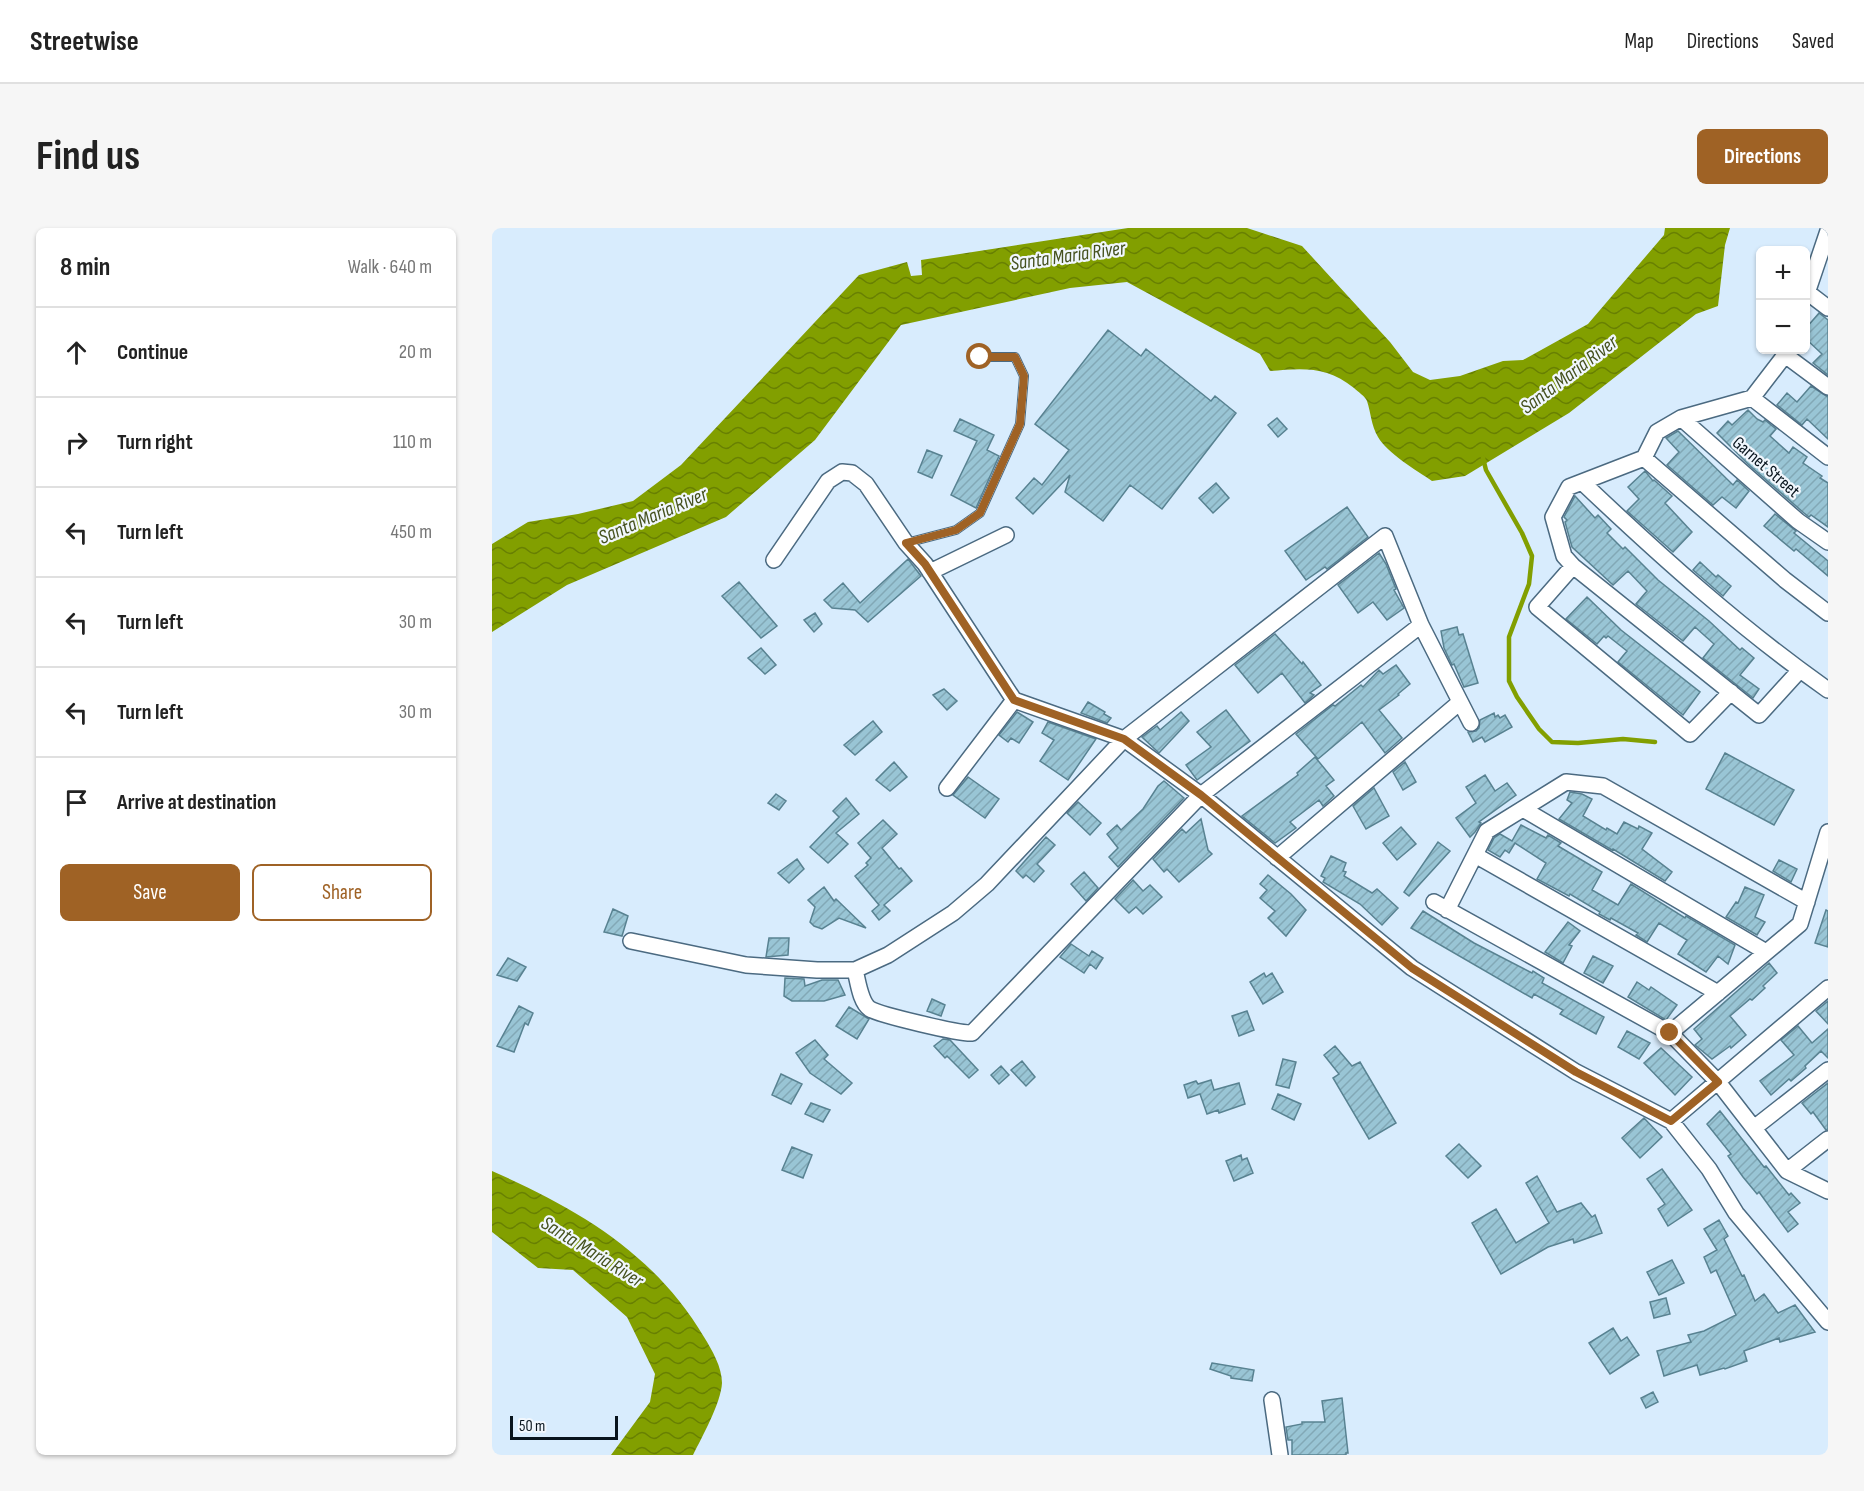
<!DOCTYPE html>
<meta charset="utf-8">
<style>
body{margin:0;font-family:"Sofia Sans Condensed",sans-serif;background:#f6f6f6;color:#222}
.controls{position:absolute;right:18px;top:18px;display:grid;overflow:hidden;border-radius:9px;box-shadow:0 2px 4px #0004}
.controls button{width:54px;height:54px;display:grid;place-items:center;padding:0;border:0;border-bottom:2px solid #e0e0e0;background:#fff;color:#222;font:30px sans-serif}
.scale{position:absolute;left:18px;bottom:15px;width:108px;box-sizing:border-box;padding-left:6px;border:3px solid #08141d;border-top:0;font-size:16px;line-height:21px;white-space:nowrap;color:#08141d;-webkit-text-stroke:4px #f1f7fd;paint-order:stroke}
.stop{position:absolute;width:18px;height:18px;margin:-14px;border:4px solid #9f6225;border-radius:50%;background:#fff}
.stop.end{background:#9f6225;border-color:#fff;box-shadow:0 2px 6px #0008}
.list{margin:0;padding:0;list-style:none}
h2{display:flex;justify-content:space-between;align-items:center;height:78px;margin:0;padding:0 24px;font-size:26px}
h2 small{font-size:20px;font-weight:400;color:#767676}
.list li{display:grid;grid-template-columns:39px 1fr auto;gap:18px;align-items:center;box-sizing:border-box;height:90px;padding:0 24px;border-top:2px solid #e0e0e0}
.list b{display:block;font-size:22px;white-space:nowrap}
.list em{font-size:20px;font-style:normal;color:#767676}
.actions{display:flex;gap:12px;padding:18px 24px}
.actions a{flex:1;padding:14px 0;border:2px solid #9f6225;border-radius:9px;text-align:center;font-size:21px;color:#9f6225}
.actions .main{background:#9f6225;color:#fff}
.icon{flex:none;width:33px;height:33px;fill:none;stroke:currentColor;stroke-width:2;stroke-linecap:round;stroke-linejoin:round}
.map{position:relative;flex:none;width:1336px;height:1227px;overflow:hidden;border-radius:9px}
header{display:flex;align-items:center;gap:36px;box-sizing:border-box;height:84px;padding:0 30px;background:#fff;border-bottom:2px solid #e0e0e0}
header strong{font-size:28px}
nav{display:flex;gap:33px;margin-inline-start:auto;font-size:21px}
.intro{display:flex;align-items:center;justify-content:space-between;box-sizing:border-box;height:144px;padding:0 36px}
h1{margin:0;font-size:42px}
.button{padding:15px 27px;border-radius:9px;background:#9f6225;color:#fff;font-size:21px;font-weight:700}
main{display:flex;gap:36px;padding:0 36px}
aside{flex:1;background:#fff;border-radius:9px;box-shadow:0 2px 4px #0004}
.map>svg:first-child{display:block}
.water{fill:url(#water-waves)}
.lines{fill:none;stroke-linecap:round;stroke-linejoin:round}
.stream{stroke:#829f00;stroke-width:4.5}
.building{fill:url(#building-hatch);stroke:#588291;stroke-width:1.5}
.service-casing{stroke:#4b6a81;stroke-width:10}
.minor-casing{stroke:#4b6a81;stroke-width:18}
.service{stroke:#fff;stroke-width:8}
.minor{stroke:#fff;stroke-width:15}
.route{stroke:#9f6225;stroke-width:8}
.labels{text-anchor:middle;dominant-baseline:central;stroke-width:4.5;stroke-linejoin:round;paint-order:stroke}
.street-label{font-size:18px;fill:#08141d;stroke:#f1f7fd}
.water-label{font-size:20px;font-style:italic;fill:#45511e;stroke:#f1f7fd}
</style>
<header>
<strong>Streetwise</strong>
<nav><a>Map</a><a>Directions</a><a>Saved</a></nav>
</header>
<div class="intro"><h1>Find us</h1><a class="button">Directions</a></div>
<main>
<aside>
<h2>8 min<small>Walk · 640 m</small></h2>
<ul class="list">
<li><svg class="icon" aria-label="ahead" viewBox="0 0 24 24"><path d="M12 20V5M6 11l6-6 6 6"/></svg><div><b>Continue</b></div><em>20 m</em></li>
<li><svg class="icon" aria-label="right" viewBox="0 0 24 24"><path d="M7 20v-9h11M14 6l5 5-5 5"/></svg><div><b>Turn right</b></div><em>110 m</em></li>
<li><svg class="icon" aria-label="left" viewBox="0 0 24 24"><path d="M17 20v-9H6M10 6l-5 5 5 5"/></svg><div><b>Turn left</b></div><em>450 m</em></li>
<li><svg class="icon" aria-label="left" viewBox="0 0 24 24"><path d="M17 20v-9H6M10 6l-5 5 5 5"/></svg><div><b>Turn left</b></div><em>30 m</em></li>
<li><svg class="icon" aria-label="left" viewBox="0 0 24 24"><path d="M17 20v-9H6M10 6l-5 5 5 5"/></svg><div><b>Turn left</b></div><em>30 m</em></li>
<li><svg class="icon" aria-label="arrive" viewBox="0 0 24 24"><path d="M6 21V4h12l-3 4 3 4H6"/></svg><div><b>Arrive at destination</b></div></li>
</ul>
<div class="actions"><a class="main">Save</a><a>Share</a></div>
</aside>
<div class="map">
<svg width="1336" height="1227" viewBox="0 0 1336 1227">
<defs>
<pattern id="water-waves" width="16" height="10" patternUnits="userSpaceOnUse" patternTransform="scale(1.5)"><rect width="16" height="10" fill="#829f00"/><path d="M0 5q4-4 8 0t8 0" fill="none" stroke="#688002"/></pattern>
<pattern id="building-hatch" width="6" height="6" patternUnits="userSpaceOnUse" patternTransform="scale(1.5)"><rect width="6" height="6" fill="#99c5d5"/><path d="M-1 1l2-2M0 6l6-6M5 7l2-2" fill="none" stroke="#82a8b6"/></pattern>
</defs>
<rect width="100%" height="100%" fill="#d8ecfd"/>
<path class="water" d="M636 0H755L810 18 898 114 921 144 938 152 968 148 1011 133 1031 132 1096 96 1172 7 1173 0H1238L1233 17 1226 78 1204 86 1077 185 973 248 940 253C924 242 895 225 886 209 879 197 879 185 875 173 873 168 866 164 862 160 835 138 811 140 778 143L768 126 635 54 578 60 409 97 323 212 234 289 75 357 0 404V316L36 294 86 286 141 273 189 237 367 47 415 34 419 48 430 47 429 32Z
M0 943C86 981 162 1025 212 1109 220 1122 230 1139 230 1155 229 1175 210 1209 201 1227H119L158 1174 163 1146 135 1089 81 1042 46 1040 0 1004Z"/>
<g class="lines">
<path class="stream" d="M991 230 994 242 1030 305 1040 328 1037 356 1017 409V453L1025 469 1047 501 1060 514 1086 515 1131 511 1163 514"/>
</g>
<path class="building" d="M1327 85 1336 92V147L1321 135 1330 126 1314 111V100Z
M616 102 649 128 654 121 719 173 723 168 744 185 670 281 638 257 611 293 573 264 578 247 541 286 524 270 542 250 550 257 577 222 543 196Z
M1319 158 1336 169V211L1315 191 1310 197 1285 177 1295 165 1305 174Z
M1256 182 1265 191 1271 194 1273 192 1284 201 1278 208 1297 225 1301 219 1315 229 1311 235 1330 248 1328 250 1336 255V299L1319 287 1317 289 1312 285 1257 237 1225 205 1236 193 1240 197Z
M785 190 795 201 786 209 776 197Z
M468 191 502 207 495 222 507 228 484 280 459 267 485 213 462 203Z
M1186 203 1241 257 1245 252 1257 263 1244 280 1230 269 1221 277 1175 237 1187 224 1174 210Z
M435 222 450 228 440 250 426 244Z
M1153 243 1161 253 1162 252 1180 268 1173 275 1200 304 1181 324 1135 283 1147 271 1136 259Z
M724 255 737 270 721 285 707 270Z
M1083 268 1103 290 1106 287 1119 301 1115 305 1131 321 1133 319 1166 352 1217 393 1248 422 1250 420 1262 430 1248 447 1267 461 1261 470 1211 430 1222 416 1203 399 1191 413 1144 376 1155 363 1136 343 1121 357 1080 319 1073 294 1075 292 1072 289Z
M855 279 876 309 835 341 833 339 814 352 793 323Z
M1283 286 1304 303 1302 305 1336 333V348L1304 321 1302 323 1272 298Z
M887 325 894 336 904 361 902 362 912 380 895 392 881 374 866 385 846 357Z
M416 331 429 348 376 394 363 382 340 380 332 372 351 355 368 375Z
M1208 334 1224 349 1226 347 1239 358 1231 368 1201 342Z
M247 354 285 398 269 410 230 368Z
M1095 369 1129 402 1208 464 1191 487 1126 434 1135 423 1116 408 1114 410 1112 408 1105 416 1074 391Z
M323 385 330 396 322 404 312 392Z
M965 399 967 407 971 406 986 455 972 459 962 436 960 437 952 420 949 403Z
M783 406 810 436 811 434 829 457 818 465 822 467 813 475 790 445 766 465 743 437Z
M269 420 284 437 273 446 256 430Z
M904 437 918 456 906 466 907 467 887 482 910 510 893 525 870 494 826 531 804 506 841 477 843 478 869 457 871 459 887 442 891 446Z
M452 461 465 473 455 482 441 467Z
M596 474 613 484 612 486 619 490 615 495 589 485Z
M734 482 758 513 705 552 694 537 719 519 705 504Z
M525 484 541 494 527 515 519 510 516 514 507 507Z
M689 484 697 493 667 525 650 509 665 498 668 502Z
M1002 485 1003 489 1006 487 1008 490 1013 487 1020 499 993 514 990 509 981 514 976 504 984 503 987 500 988 492Z
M381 493 390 504 363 527 352 517Z
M556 494 604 511 576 552 548 533 562 512 550 505Z
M1233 525 1302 562 1282 597 1214 561Z
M823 529 842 552 834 558 842 568 831 578 827 572 798 594 804 600 783 615 750 588 806 547 805 545Z
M402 534 415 549 398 563 384 552Z
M913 534 924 554 911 562 901 544Z
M993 547 1003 563 1015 555 1024 567 987 594 989 595 983 604 978 609 964 590 984 575 974 559Z
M476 549 507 571 493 590 461 567Z
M672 553 692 570 626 639 617 629 626 620 615 606 625 597 629 602 651 581 666 558Z
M882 560 897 588 874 601 861 578Z
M1078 564 1090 566 1100 571 1091 588 1114 602 1115 600 1125 606 1132 594 1146 601 1147 598 1160 605 1150 621 1180 644 1173 653 1121 621 1120 622 1067 591 1080 575 1075 572Z
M284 566 294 573 287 582 276 575Z
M354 570 367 586 344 605 356 616 336 635 318 619 347 589 341 583Z
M586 574 609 595 598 607 575 585Z
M709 591 716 622 720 626 687 654 675 641 672 644 661 631 690 601 694 605Z
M391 592 405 606 390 620 407 641 409 640 420 653 392 677 398 683 387 692 380 683 387 677 363 648 376 637 374 635 379 630 366 615Z
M1029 597 1054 610 1056 607 1069 615 1066 618 1110 644 1100 662 1126 677 1139 656 1193 690 1194 688 1243 717 1236 736 1226 728 1214 744 1186 726 1195 712 1167 695 1155 714 1144 707 1146 705 1119 690 1118 692 1107 686 1108 684 1078 666 1077 668 1045 651 1054 635 1023 615 1017 625 1013 622 1008 629 996 622 1002 610 1008 606 1020 613Z
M909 599 924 616 905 632 891 615Z
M554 609 563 617 545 636 552 643 542 654 534 647 531 650 524 643Z
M946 614 958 623 917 668 912 664Z
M839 628 854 635 851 643 854 644 852 648 880 665 885 661 906 680 890 697 868 676 831 654 833 650 829 648Z
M305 631 312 641 297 655 286 645Z
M1287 632 1305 641 1299 654 1281 643Z
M592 644 606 660 594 673 579 656Z
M776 647 799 666 814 682 794 708 776 690 783 683 768 670 775 662 768 656Z
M641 652 651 663 658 657 670 669 651 686 644 679 637 685 623 671Z
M332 659 342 673 344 671 374 700 347 690 330 701 322 698 318 694 323 679 316 672Z
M1253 659 1272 667 1263 689 1273 694 1265 707 1234 689 1244 674 1246 675Z
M121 681 136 688 130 708 112 704Z
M1334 682 1336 683V719L1323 715Z
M931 683 982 715 1040 745 1041 743 1052 750 1050 755 1112 789 1104 806 1068 786 1071 782 1042 766 1040 770 919 700Z
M1076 694 1088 703 1077 717 1080 718 1071 735 1053 724Z
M277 710H297L296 727 274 729Z
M579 716 597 728 600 723 611 730 604 741 598 736 592 745 568 729Z
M1101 728 1121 738 1111 755 1092 745Z
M16 730 34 739 25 753 5 747Z
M1277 735 1285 745 1271 758 1273 760 1260 772 1258 771 1238 788 1254 807 1239 820 1238 818 1220 831 1203 817 1210 811 1202 801Z
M772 745 774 749 780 745 791 764 771 776 758 754Z
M293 750 312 751 313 758 330 752H346L353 767 332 773H300L292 768Z
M1145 754 1157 762 1159 759 1185 777 1174 792 1136 769Z
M440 771 453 777 449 788 435 783Z
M1336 773V796L1324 783Z
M27 778 41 785 36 797 33 795 22 824 5 818Z
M357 779 377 791 365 811 344 798Z
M755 783 762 802 747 808 740 788Z
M1306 798 1320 815 1336 801V830L1329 823 1313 838 1314 840 1299 853 1297 851 1279 867 1268 853 1302 827 1289 812Z
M1135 803 1158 815 1147 831 1126 819Z
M451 811 458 812 486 842 477 850 455 828 453 830 442 818Z
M323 812 336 827 332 831 360 855 349 866 318 845 304 825Z
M843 818 860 838 868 834 904 895 877 911 841 850 847 846 832 827Z
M1169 820 1200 849 1183 867 1152 835Z
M791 831 804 834 797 860 784 857Z
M530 833 543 849 534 858 519 842Z
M509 838 517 847 507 856 499 847Z
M289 846 310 856 299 876 280 867Z
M719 852 722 862 747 855 753 876 727 885 726 882 715 886 708 866 696 870 692 857 704 853 706 856Z
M1336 855V901L1334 902 1321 884 1319 886 1310 875Z
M786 866 809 876 802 892 780 881Z
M319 875 338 882 331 894 313 886Z
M1228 883 1272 939 1274 938 1297 967 1299 965 1308 975 1296 984 1306 996 1296 1004 1267 964 1265 966 1251 949 1236 928 1239 926 1215 896Z
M1152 890 1170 909 1148 930 1130 910Z
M967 916 989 938 976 950 954 928Z
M300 919 320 927 311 950 290 942Z
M749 927 750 932 755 930 761 945 742 953 734 933Z
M1170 941 1200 982 1176 998 1166 981 1173 976 1155 951Z
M1045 948 1065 984 1089 975 1100 989 1103 987 1110 1005 1082 1015 1081 1011 1056 1019 1009 1046 980 995 1004 981 1024 1015 1057 995 1034 955Z
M1227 992 1236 1008 1232 1011 1250 1048 1252 1047 1263 1073 1272 1066 1286 1085 1303 1077 1323 1104 1288 1114 1287 1110 1252 1123 1255 1133 1233 1141 1232 1140 1208 1147 1205 1137 1172 1148 1165 1123 1199 1114 1196 1107 1212 1103 1244 1087 1224 1042 1219 1045 1212 1029 1225 1022 1212 1001Z
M1180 1032 1192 1055 1167 1067 1155 1044Z
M1174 1070 1178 1086 1162 1090 1158 1074Z
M1121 1100 1129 1113 1135 1109 1147 1127 1118 1146 1097 1115Z
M720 1135 762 1142 760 1153 739 1150V1148L718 1141Z
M1161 1164 1166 1174 1154 1180 1149 1170Z
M850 1170 856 1225H854V1227H800V1212H796L794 1199 810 1196V1194H833L830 1173Z"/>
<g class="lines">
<g class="service-casing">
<path id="service" d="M414 315 464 302 488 285 528 196 532 148 523 129H488"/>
</g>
<g class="minor-casing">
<path id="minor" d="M1315 64 1336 80
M1314 68 1336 3
M1295 122 1293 127 1260 170 1189 190 1165 204 1152 230 1077 259 1061 289 1072 328 1081 338 1267 487 1308 442
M1293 127 1336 159
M1260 170 1336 229
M1189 190 1306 293 1336 314
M1152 230 1293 352 1336 385
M1090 254C1168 328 1248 400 1336 462
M282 332 336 253 350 244 360 245 374 256 414 315 433 336 522 472 632 511 709 567 920 740 1084 844 1179 893 1217 941 1244 985 1336 1094
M1081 338 1045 379 1198 506 1239 464
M438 344 514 307
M455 560 522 472
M1031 581 1274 724
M983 627 1226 765
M785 630 968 474
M942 674 1178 805 1226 854 1295 943 1336 963
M955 682 995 603 1074 554 1111 558 1315 674
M139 713 254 737 325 742H363C366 753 368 774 378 781 388 787 468 806 480 805L709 567 929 397
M363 742 396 727 461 685 495 656 632 511 893 308 929 397 979 495
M1178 805 1308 696 1336 604
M1179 893 1336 760
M1262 900 1336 842
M1295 943 1336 911
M780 1172 788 1227"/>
</g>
<use href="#service" class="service"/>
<use href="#minor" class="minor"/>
</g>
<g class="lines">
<path class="route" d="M488 129H523L532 148 528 196 488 285 464 302 414 315 433 336 522 472 632 511 709 567 920 740 1084 844 1179 893 1226 854 1178 805"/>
</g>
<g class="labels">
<g class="street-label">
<text transform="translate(1274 239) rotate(41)">Garnet Street</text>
</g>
<g class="water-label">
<text transform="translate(576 28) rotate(-8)">Santa Maria River</text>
<text transform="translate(1077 147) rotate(-37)">Santa Maria River</text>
<text transform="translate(161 288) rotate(-23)">Santa Maria River</text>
<text transform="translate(100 1024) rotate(32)">Santa Maria River</text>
</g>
</g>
</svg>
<div class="controls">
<button>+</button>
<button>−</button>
</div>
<div class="scale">50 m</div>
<div class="stop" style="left:488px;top:129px"></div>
<div class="stop end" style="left:1178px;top:805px"></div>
</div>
</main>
